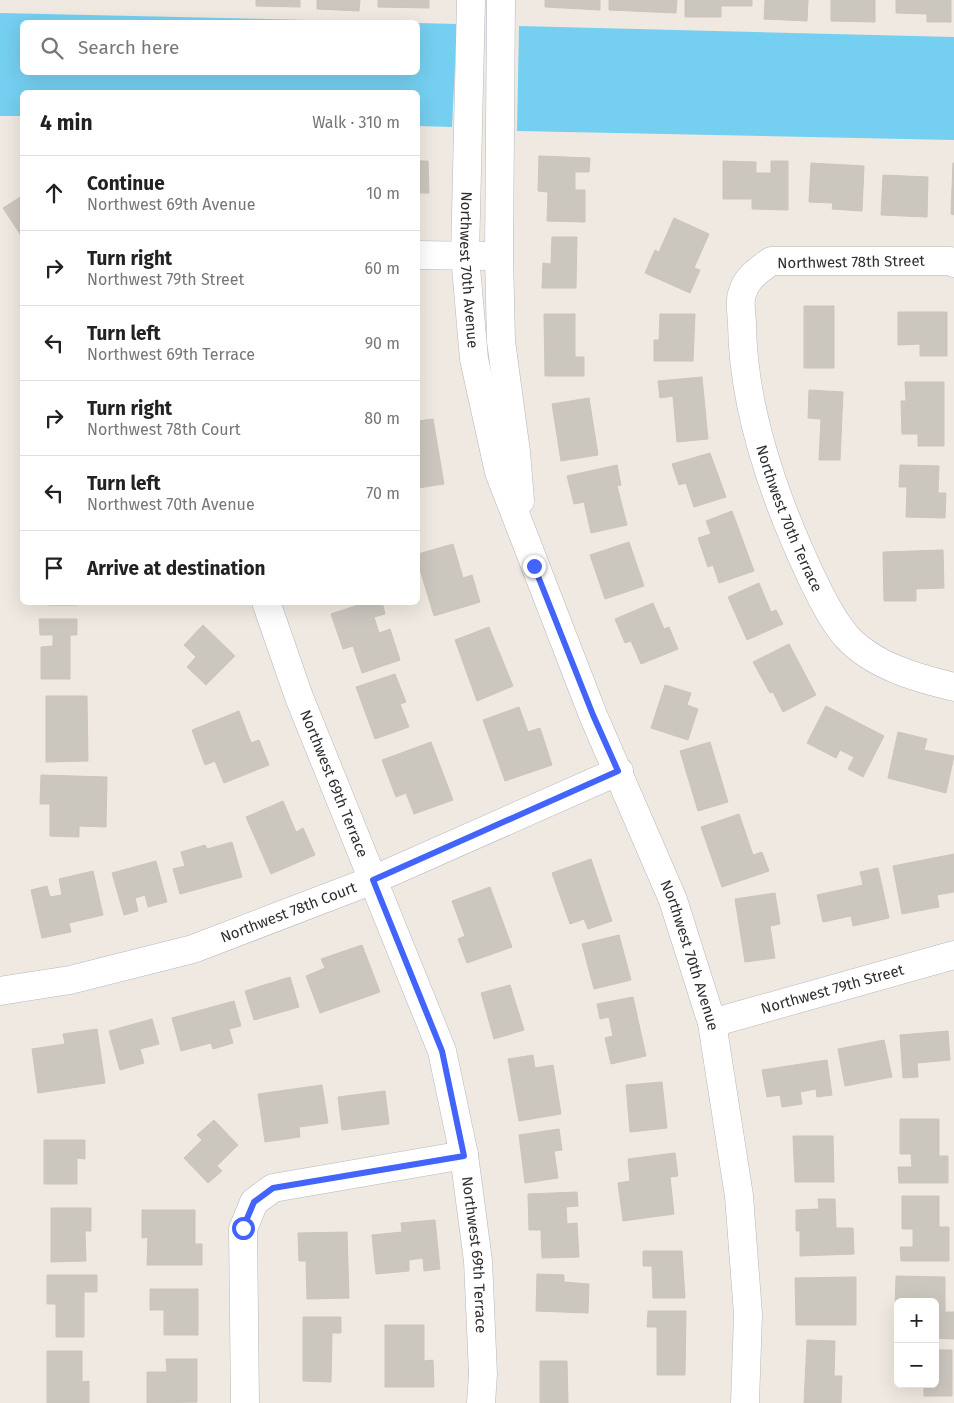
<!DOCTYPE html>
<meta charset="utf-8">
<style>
body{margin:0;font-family:"Fira Sans",sans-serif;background:#f2f2f2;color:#222}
.controls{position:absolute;right:15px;bottom:15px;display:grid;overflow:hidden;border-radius:8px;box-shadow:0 5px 20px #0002}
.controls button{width:45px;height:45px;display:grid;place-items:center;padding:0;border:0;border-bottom:1px solid #e0e0e0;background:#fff;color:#222;font:25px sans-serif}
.stop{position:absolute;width:15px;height:15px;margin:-11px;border:4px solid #4264fb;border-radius:50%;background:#fff}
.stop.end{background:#4264fb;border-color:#fff;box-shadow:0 1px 5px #0008}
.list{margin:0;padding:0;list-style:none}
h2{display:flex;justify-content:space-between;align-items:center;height:65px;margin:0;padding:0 20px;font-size:21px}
h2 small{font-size:16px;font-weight:400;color:#767676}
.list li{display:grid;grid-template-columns:32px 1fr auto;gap:15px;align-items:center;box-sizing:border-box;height:75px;padding:0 20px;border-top:1px solid #e0e0e0}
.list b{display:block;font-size:19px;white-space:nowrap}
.list p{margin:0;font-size:16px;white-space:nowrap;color:#767676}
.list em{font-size:16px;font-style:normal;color:#767676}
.icon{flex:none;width:28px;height:28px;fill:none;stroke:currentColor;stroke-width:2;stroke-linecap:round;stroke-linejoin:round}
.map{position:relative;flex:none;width:954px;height:1403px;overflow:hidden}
.search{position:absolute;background:#fff;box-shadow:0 5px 20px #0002;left:20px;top:20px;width:400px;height:55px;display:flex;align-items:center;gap:12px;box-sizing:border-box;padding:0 18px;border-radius:8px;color:#767676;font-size:19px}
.panel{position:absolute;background:#fff;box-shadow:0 5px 20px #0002;left:20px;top:90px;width:400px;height:515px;border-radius:8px}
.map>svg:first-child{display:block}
.water{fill:#75cff0}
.building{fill:#cbc7bf;stroke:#cbc5ba}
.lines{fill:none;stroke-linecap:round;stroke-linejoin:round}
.minor-casing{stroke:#b4b7c1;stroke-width:29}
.minor{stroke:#fff;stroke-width:28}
.route{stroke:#4264fb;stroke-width:6}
.labels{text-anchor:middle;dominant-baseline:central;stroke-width:5;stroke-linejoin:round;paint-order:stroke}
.street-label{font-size:15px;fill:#2e2e2e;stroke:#fff}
</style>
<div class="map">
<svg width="954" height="1403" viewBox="0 0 954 1403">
<rect width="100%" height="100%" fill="#efe9e1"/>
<path class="water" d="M0 13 403 22H22V72H418V23L457 24 452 127 418 126V92H22V116H0Z
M519 26 954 37V140L517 131Z"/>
<path class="building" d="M256 0H300V7L256 6Z
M317 0H360L359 11 317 9Z
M378 0H429V8L378 7Z
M545 0H600V10L545 7Z
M609 0H677L676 13 609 10Z
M685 0H752V6H721V17H685Z
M765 0H808L807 21 764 19Z
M831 0H875V22L831 21Z
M896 0H951V22H927V14L896 13Z
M539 156 590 158 589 172H575V190H585V222L547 221 548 192 538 191Z
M418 161H428L429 193H418Z
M723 161 756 162V173H771V161H788V210L752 209V199H723Z
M811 163 864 166 862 211 832 209 833 203 809 202Z
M953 163H954V215L951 214Z
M883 175 928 177 927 217 881 215Z
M22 196V237L3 208Z
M674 218 709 234 694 268 700 270 690 293 645 273 655 250 659 252Z
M552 237H577L576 288H542L543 263 551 264Z
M804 306H834V368H804Z
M898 312H947V356H920V344L898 345Z
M544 314H575V357H584V376H545Z
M660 314H695L693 361H654V340H659Z
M702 377 708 439 677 442 673 396 660 398 658 381Z
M905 382H944V446H918V434H902L901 401H906Z
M809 390 843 392 840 460H819L821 419 808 418Z
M589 398 598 455 561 461 552 404Z
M433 419 444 484 418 488V421Z
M710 453 726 497 694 507 686 483 679 485 672 464Z
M617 465 621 485 617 486 627 525 591 533 584 502 574 504 567 476Z
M900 465 939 466 938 493H946L945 518 906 517 907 487H899Z
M732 511 754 571 719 583 713 565 708 567 698 538 711 534 706 521Z
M629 542 644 586 605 599 590 555Z
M453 544 463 578 472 575 480 602 434 616 418 563V554Z
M943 550 944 588 916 589V601H884L883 552Z
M759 583 771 612 776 610 783 624 747 640 728 597Z
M49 602H78V605H49Z
M367 602H382L385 614 374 617 379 633 390 629 400 660 362 673 353 646 343 649 331 614Z
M653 603 664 629 669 627 678 649 641 664 631 641 625 643 615 619Z
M39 619H77V635H70V679H41V647L53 646V635H40Z
M203 625 235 656 206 685 187 667 196 657 184 645Z
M489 627 513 686 477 701 455 640Z
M789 644 816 695 783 712 773 692 770 693 753 662Z
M395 674 406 702 400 704 409 727 375 739 356 687Z
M665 685 691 693 687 705 698 709 688 740 651 728Z
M46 696H87L88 761 46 762Z
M826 706 884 736 863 777 848 769 854 757 840 750 836 758 807 743Z
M519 707 528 732 540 728 552 765 505 781 483 720Z
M239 711 251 743 259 740 269 765 224 783 215 761 205 765 192 730Z
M898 732 927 739 924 750 954 756 946 793 888 778Z
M431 742 453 800 414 814 406 793 396 797 382 760Z
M710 742 728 802 698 811 680 751Z
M41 775 107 777 106 827 79 826V837L50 836V804H40Z
M283 801 296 832 303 828 315 855 271 874 246 817Z
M739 814 753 855 762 852 769 871 722 887 701 827Z
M232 842 242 877 180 894 173 869 185 866 181 852 205 845 207 849Z
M954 854V892L937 895 939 907 902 914 893 866Z
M591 859 612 921 588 929 584 919 570 924 552 873Z
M156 861 167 902 148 907 145 895 135 898 138 911 124 915 112 873Z
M878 868 889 918 853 926 851 916 823 922 817 895 863 885 860 872Z
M93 871 103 915 69 923 71 932 42 938 31 890 47 886 50 897 62 895 59 879Z
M490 887 512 947 467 963 458 939 465 936 452 901Z
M775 893 780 924 770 926 775 958 745 962 735 899Z
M619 935 631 980 594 989 582 944Z
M362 945 380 992 320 1013 306 976 325 968 321 959Z
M290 977 299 1007 254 1020 245 991Z
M510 985 524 1030 494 1039 481 993Z
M633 997 646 1056 611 1064 605 1038 613 1036 609 1017 600 1019 597 1004Z
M234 1001 241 1026 229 1029 233 1043 213 1049 211 1043 181 1051 172 1018Z
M152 1019 159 1044 140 1049 144 1063 120 1070 109 1031Z
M97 1029 105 1083 38 1093 32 1049 65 1044 63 1034Z
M948 1031 950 1060 917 1063 918 1077 903 1078 900 1035Z
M884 1040 892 1077 845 1086 838 1049Z
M533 1055 535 1068 553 1065 561 1114 519 1121 508 1059Z
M827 1060 832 1095 817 1097 816 1089 800 1092 802 1104 782 1107 780 1095 767 1097 762 1070Z
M662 1082 667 1128 630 1132 626 1085Z
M322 1085 328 1123 299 1127 300 1137 265 1142 258 1094Z
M385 1091 389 1124 342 1130 338 1097Z
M900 1119H939V1156H948V1183H899L898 1167H912L911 1154H900Z
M214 1120 238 1145 217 1166 222 1171 208 1183 184 1158 202 1140 197 1135Z
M559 1129 562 1150 554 1151 558 1178 525 1183 519 1135Z
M793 1136H833L834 1182H795Z
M44 1140H85V1159L77 1158V1184H44Z
M675 1153 678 1176 670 1177 674 1214 623 1221 618 1183 630 1181 628 1159Z
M577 1192 578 1206 566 1207 567 1224 577 1223 579 1257 542 1258 541 1230H529L528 1194Z
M902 1196H939V1227H949V1261H901L900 1247H913V1229H902Z
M818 1199H835L836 1228H853L854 1254 800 1256V1231H796V1210L819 1209Z
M51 1208H91V1231H85L86 1261 51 1262Z
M142 1210H195V1244H202V1265H147L148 1237 142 1238Z
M435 1220 440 1269 424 1271 423 1258 409 1260V1271L376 1274 372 1235 402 1232 401 1223Z
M347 1232 349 1298 307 1299 306 1261H299L298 1233Z
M643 1251H682L685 1298H653L652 1266H643Z
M537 1274 564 1275V1282L589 1284 588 1313 536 1311Z
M47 1275H97V1292H84V1337H56V1304H47Z
M896 1276 945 1277V1312H954V1339L935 1338V1302H898V1314H895Z
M856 1277V1325H796L795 1278Z
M150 1289H198V1335H164V1310H150Z
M648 1311H686L685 1375H657V1327H647Z
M303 1317H341V1333H332L331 1382 303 1381Z
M385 1325H424V1361L433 1360 434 1387H385Z
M807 1340 835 1341 834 1376H842L841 1403H804Z
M935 1350H952V1396H924V1384H935Z
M47 1351H82V1382L89 1381V1403H47Z
M166 1359H197V1402L147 1403V1372H167Z
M540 1361H567L568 1403H540Z"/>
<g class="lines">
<g class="minor-casing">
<g id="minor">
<path id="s1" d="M471 0 465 256 474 359 499 472 593 715 673 900 712 1023 739 1196 748 1314 745 1403"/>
<path d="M501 0 499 257 501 341 516 452 520 501"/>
<path d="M418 255 483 256"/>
<path id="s2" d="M954 263 950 261H771C758 271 746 278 742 294 739 303 742 315 742 324 743 410 774 497 810 574 820 595 831 618 846 636 873 666 917 678 954 687"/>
<path id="s3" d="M266 602 299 697 442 1051 464 1155 478 1261 483 1374 481 1403"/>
<path id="s4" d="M0 991 70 980 193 949 373 880 619 771"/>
<path id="s5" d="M712 1023 954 955"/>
<path d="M245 1403 243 1229 254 1202 273 1188 464 1155"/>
</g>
</g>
<use href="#minor" class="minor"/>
</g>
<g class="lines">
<path class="route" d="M243 1228 254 1202 273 1188 464 1156 442 1051 373 880 618 771 593 715 534 566"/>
</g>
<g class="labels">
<g class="street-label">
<text transform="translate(851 262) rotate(-1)">Northwest 78th Street</text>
<text stroke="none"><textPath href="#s1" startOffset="270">Northwest 70th Avenue</textPath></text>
<text stroke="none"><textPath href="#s2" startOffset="460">Northwest 70th Terrace</textPath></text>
<text stroke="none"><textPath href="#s3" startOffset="194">Northwest 69th Terrace</textPath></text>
<text stroke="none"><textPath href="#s4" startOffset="300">Northwest 78th Court</textPath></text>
<text stroke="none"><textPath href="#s1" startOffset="995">Northwest 70th Avenue</textPath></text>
<text stroke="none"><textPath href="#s5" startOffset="125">Northwest 79th Street</textPath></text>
<text stroke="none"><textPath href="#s3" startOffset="689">Northwest 69th Terrace</textPath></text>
</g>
</g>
</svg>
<div class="controls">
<button>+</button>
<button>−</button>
</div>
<div class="stop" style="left:243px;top:1228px"></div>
<div class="stop end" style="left:534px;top:566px"></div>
<div class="search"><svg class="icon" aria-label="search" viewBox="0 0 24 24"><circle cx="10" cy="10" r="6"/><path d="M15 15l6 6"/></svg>Search here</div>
<section class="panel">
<h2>4 min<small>Walk · 310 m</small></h2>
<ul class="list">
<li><svg class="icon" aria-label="ahead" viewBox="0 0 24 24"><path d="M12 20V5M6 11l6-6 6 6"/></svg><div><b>Continue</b><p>Northwest 69th Avenue</p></div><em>10 m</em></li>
<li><svg class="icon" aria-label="right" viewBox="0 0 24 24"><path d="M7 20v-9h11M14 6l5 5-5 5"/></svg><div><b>Turn right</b><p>Northwest 79th Street</p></div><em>60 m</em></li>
<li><svg class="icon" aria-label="left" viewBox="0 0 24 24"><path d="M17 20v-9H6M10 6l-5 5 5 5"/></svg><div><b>Turn left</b><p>Northwest 69th Terrace</p></div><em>90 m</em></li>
<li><svg class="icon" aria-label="right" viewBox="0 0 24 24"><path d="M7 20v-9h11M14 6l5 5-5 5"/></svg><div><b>Turn right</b><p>Northwest 78th Court</p></div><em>80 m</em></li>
<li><svg class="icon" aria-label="left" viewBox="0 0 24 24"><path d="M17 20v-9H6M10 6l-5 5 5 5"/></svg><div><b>Turn left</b><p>Northwest 70th Avenue</p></div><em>70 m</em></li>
<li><svg class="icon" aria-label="arrive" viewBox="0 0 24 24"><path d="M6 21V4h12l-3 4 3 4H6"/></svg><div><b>Arrive at destination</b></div></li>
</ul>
</section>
</div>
